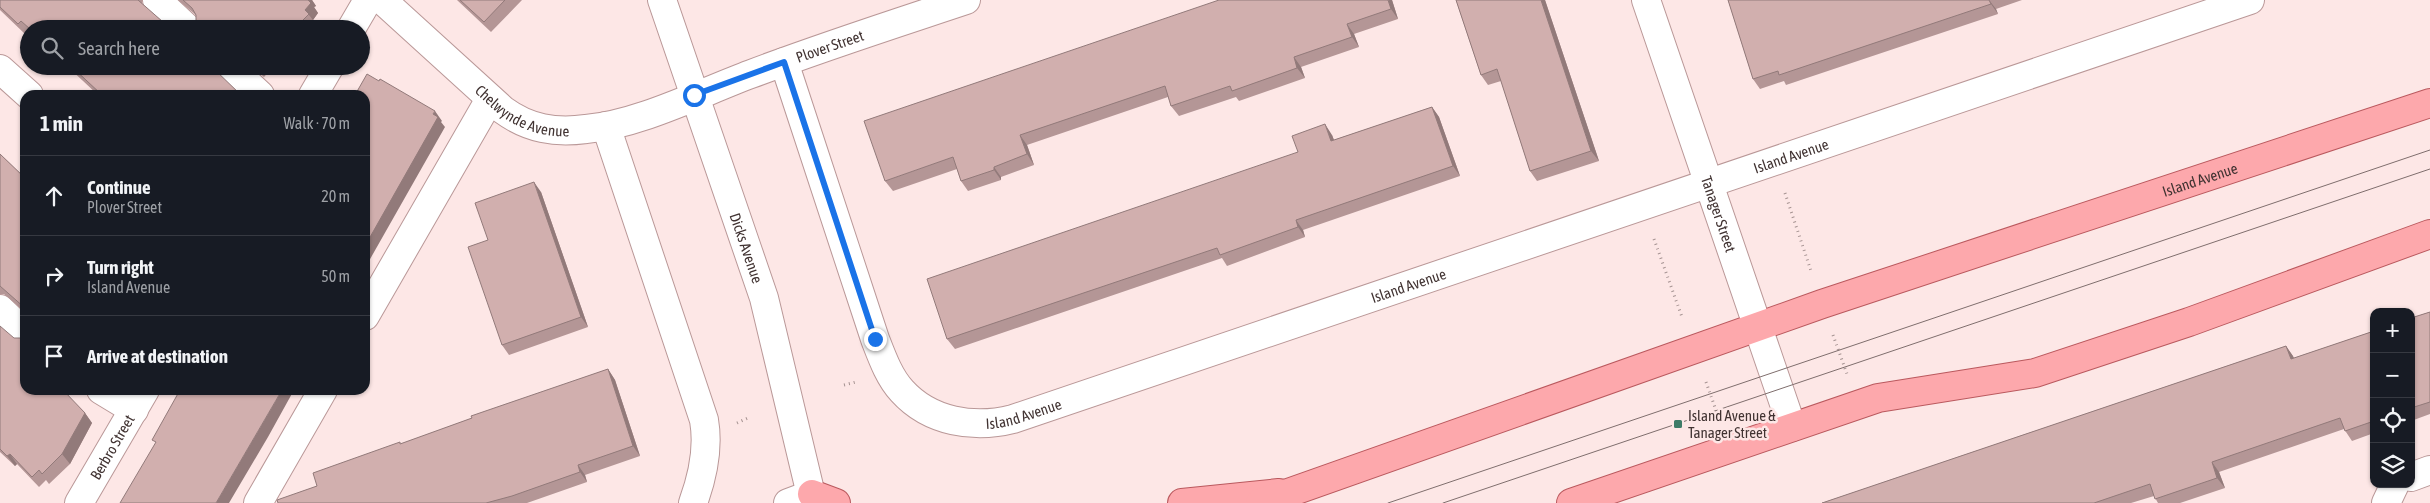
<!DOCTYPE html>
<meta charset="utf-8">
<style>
body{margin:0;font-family:"Asap Condensed",sans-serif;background:#20242c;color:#f1f3f6}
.controls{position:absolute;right:15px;bottom:15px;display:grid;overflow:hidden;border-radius:10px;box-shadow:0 1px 4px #0004}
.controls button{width:45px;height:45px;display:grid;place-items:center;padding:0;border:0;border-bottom:1px solid #363941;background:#171b24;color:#f1f3f6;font:25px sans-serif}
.stop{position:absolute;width:15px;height:15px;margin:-11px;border:4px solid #1a73e8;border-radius:50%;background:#fff}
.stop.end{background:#1a73e8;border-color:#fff;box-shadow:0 1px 5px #0008}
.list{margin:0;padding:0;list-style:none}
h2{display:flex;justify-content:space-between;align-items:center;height:65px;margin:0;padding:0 20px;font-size:21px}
h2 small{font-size:16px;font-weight:400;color:#9ea1a6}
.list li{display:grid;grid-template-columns:32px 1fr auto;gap:15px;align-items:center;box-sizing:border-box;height:80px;padding:0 20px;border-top:1px solid #363941}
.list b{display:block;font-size:19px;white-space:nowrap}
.list p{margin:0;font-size:16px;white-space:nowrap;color:#9ea1a6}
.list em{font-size:16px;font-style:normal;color:#9ea1a6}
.icon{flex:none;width:28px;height:28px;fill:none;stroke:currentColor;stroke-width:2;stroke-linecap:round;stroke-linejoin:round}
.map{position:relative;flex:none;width:2430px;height:503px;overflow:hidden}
.search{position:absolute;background:#171b24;box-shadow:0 1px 4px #0004;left:20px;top:20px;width:350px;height:55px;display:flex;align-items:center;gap:12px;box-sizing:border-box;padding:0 18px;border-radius:28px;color:#9ea1a6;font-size:19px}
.panel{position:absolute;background:#171b24;box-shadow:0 1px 4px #0004;left:20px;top:90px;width:350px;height:305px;border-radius:15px}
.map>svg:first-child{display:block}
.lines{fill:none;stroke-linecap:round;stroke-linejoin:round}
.minor-casing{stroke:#ba9898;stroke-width:30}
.major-casing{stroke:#ba595e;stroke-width:30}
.path{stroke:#a69392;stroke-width:3;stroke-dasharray:1 4;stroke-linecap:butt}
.minor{stroke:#fff;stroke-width:28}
.major{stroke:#fda8ac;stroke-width:28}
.tram{stroke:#7f6e6d;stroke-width:1}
.wall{fill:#b49696}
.shaded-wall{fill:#927a7a}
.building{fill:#d1afae;stroke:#927a7a}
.route{stroke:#1a73e8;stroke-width:6}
.poi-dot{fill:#3e7b67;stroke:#fde7e6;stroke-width:2}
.labels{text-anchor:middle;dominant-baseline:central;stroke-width:5;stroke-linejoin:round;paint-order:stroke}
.street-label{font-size:15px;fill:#413332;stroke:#fde7e6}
.poi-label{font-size:15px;fill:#413332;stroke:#fde7e6;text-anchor:start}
</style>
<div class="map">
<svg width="2430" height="503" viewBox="0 0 2430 503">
<rect width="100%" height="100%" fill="#fde7e6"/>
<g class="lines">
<g class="minor-casing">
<g id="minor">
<path d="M157 0 188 29"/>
<path id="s1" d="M382 0 503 110C529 129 555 133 586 129 640 124 700 93 751 74 822 47 894 24 966 0"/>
<path id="s2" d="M662 0 764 298 813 503"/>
<path id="s3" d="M1646 0 1792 427"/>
<path d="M351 29 368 0"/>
<path id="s4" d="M784 62 875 339C882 357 889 377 902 391 930 422 974 429 1013 419L2250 0"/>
<path d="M229 66 260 95"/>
<path d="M0 69 29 95"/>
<path d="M313 95 330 66"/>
<path d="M606 126 704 420C709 449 703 476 693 503"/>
<path d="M0 309 25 333"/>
<path d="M365 316 490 99"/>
<path d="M101 390 134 410"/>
<path d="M2411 477 2430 470"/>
<path id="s5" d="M79 503 145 390"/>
<path d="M258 503 323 390"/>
<path d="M788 503 812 494"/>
<path d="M2386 503 2395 484"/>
</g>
</g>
<g class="major-casing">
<g id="major">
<path d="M812 494 836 503"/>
<path d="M1182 503 1279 493"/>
<path id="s6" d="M1260 503 1822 304 2430 103"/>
<path d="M1571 503 1878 398 2035 373 2189 322 2430 234"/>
</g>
</g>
<path class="path" d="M1785 193 1811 271
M1654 239 1682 317
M1833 335 1847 374
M1706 382 1718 416
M844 385 856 382
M737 423 750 417"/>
<use href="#minor" class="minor"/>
<use href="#major" class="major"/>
<path class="tram" d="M1388 503 2430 150
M1443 503 2430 169"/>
</g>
<path class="wall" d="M0 0H142V4L171 29H29V31L25 34 0 10Z
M178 0H312L316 6 314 7 318 13 313 20 316 24 311 29H193L196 23V15Z
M457 0H522L491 32Z
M1392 0 1398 19 1354 34 1359 47 1301 67 1305 78 1239 101 1236 97 1179 116 1171 106 1168 97 1027 145 1034 165 1001 177V180L968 191 961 181 957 169 893 191 885 181Z
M1456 0H1545L1599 161 1537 181 1530 171 1501 81 1488 85 1481 75Z
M1728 0H2022L1996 9 1998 14 1786 85 1784 81 1760 89 1753 79Z
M67 66H214V70L241 95H98Z
M251 66H274L264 77Z
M1432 107 1439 117 1460 176 1303 230 1305 237 1227 266 1222 258 955 349 947 339 1332 135 1334 140Z
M0 154 25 178V312L4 294H0Z
M541 192 588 327 509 355 502 345 488 240Z
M2430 312V414L2411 421V318Z
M0 326 25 390 85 413 92 423 70 464 49 484 46 480 39 487 17 464 15 466 0 452Z
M2374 331V433L2352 441 2344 429 2219 472 2225 488 2180 503H2158L2154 496 2131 503H1822L2286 346 2294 358Z
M608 369 615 380 640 456 585 475 587 482 527 503H278L317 486 401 444Z"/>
<path class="shaded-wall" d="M307 0H312L316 6 314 7 318 13 313 20 305 10Z
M1388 0H1392L1398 19 1391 9Z
M1541 0H1545L1599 161 1591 151Z
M1989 0 1996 9 1998 14 1991 4Z
M1347 24 1354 34 1359 47 1352 37Z
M1294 57 1301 67 1305 78 1297 68Z
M1432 107 1439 117 1460 176 1453 166Z
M435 111 442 121 441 122 445 127 365 268V246Z
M1325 124 1332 135 1338 151 1331 141Z
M1020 135 1027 145 1034 165 1027 154Z
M994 167 1001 177V180L994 170Z
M534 182 541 192 588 327 581 317Z
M1296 220 1303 230 1305 237 1298 227Z
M2286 346 2293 356 2298 369 2291 359Z
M608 369 615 380 640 456 633 446Z
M282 390H294L268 437 229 503H216Z
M85 413 92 423 70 464 62 454Z
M10 454 17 464 15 466 7 456Z
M2212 462 2219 472 2225 488 2217 478Z
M578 465 585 475 587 482 580 472Z"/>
<path class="building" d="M0 0H138L171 29H30L21 21 18 24 0 7Z
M183 0H308L311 3 305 10 309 14 294 29H193L196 23V15L192 8Z
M460 0H505L484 22Z
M1219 0H1388L1391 9 1347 24 1352 37 1294 57 1297 68 1232 91 1230 86 1171 106 1165 86 1020 135 1027 154 994 167V170L961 181 953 157 885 181 864 121Z
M1456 0H1541L1591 151 1530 171 1497 69 1481 75Z
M1728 0H1989L1991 4 1779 75 1778 71 1753 79Z
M71 66H211L241 95H102Z
M367 74 379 81 380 79 435 111 433 114 438 117 365 246V95H355Z
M1432 107 1453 166 1296 220 1298 227 1220 255 1217 248 947 339 927 279 1298 152 1292 136 1325 124 1331 141Z
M0 154 25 178V308L0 286Z
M534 182 581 317 502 345 468 247 488 240 475 203Z
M2430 312V402L2411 408V318Z
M0 326 14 338H23L25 336V390H63L85 413 62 454 42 474 39 470 32 477 10 454 7 456 0 449Z
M2374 331V421L2345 431 2340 418 2212 462 2217 478 2155 499 2150 484 2094 503H1822L2286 346 2291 359Z
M608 369 633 446 578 465 580 472 512 496 486 503H278L277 500 317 486 313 473 400 442V444L472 418 471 416Z
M180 390H282L261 426 216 503H120L156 442 152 440Z"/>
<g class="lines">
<path class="route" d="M694 95 784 62 875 339"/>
</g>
<rect class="poi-dot" x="1673" y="419" width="10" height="10" rx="2.5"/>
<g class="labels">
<g class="street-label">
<text stroke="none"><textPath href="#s1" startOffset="509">Plover Street</textPath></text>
<text stroke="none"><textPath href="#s1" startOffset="182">Chelwynde Avenue</textPath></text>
<text stroke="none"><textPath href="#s4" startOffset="1292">Island Avenue</textPath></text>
<text stroke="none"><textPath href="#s6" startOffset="994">Island Avenue</textPath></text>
<text stroke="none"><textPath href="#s3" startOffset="226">Tanager Street</textPath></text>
<text stroke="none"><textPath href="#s2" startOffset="262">Dicks Avenue</textPath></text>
<text stroke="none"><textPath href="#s4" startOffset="888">Island Avenue</textPath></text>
<text stroke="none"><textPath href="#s4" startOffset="482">Island Avenue</textPath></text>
<text stroke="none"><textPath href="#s5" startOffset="65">Berbro Street</textPath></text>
</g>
<g class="poi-label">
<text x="1688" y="415">Island Avenue &amp;<tspan x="1688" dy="17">Tanager Street</tspan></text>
</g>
</g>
</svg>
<div class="controls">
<button>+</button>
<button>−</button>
<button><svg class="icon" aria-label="locate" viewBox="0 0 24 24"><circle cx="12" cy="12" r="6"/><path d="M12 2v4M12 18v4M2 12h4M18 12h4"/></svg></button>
<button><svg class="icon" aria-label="layers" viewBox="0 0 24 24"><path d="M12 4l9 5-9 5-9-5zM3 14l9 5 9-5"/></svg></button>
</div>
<div class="stop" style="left:694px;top:95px"></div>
<div class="stop end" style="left:875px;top:339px"></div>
<div class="search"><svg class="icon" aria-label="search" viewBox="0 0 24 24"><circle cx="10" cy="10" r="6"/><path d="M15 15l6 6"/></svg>Search here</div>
<section class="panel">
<h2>1 min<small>Walk · 70 m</small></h2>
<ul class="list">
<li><svg class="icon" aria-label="ahead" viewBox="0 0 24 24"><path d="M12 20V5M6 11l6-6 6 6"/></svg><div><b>Continue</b><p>Plover Street</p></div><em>20 m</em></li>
<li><svg class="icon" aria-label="right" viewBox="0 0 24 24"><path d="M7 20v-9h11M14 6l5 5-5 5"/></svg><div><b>Turn right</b><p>Island Avenue</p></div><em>50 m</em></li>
<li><svg class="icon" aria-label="arrive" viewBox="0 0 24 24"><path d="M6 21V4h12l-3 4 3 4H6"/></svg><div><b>Arrive at destination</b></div></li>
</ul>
</section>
</div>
